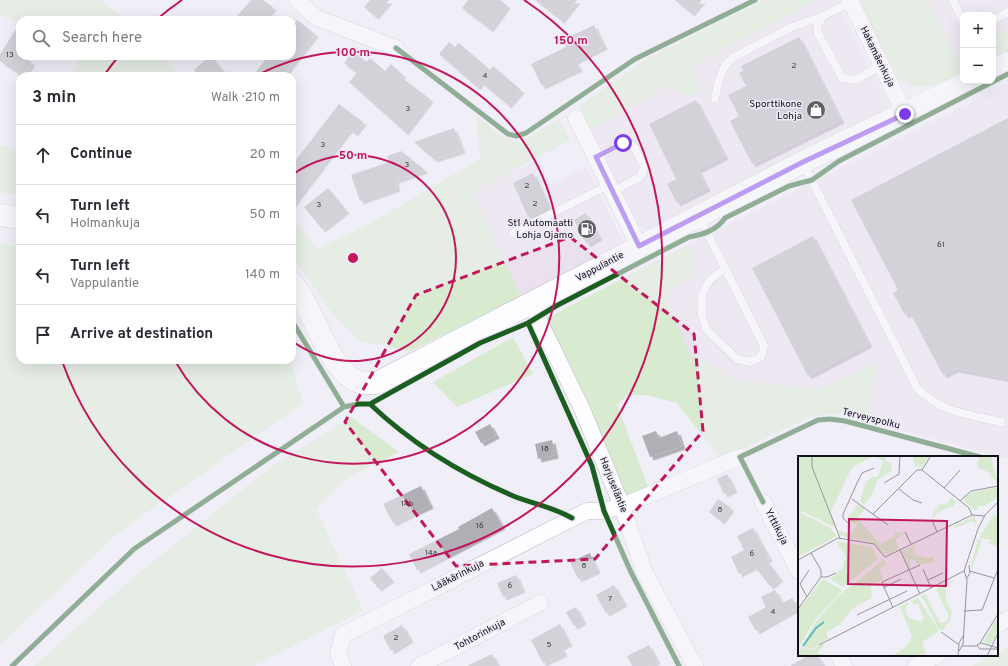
<!DOCTYPE html>
<meta charset="utf-8">
<style>
body{margin:0;font-family:Overpass,sans-serif;background:#f7f7f7;color:#2b2b33}
.controls{position:absolute;right:12px;top:12px;display:grid;overflow:hidden;border-radius:8px;box-shadow:0 4px 16px #0002}
.controls button{width:36px;height:36px;display:grid;place-items:center;padding:0;border:0;border-bottom:1px solid #e1e1e2;background:#fff;color:#2b2b33;font:20px sans-serif}
.stop{position:absolute;width:12px;height:12px;margin:-9px;border:3px solid #7c3aed;border-radius:50%;background:#fff}
.stop.end{background:#7c3aed;border-color:#fff;box-shadow:0 1px 4px #0008}
.list{margin:0;padding:0;list-style:none}
h2{display:flex;justify-content:space-between;align-items:center;height:52px;margin:0;padding:0 16px;font-size:17px}
h2 small{font-size:13px;font-weight:400;color:#7c7c81}
.list li{display:grid;grid-template-columns:26px 1fr auto;gap:12px;align-items:center;box-sizing:border-box;height:60px;padding:0 16px;border-top:1px solid #e1e1e2}
.list b{display:block;font-size:15px;white-space:nowrap}
.list p{margin:0;font-size:13px;white-space:nowrap;color:#7c7c81}
.list em{font-size:13px;font-style:normal;color:#7c7c81}
.icon{flex:none;width:22px;height:22px;fill:none;stroke:currentColor;stroke-width:2;stroke-linecap:round;stroke-linejoin:round}
.map{position:relative;flex:none;width:1008px;height:666px;overflow:hidden}
.search{position:absolute;background:#fff;box-shadow:0 4px 16px #0002;left:16px;top:16px;width:280px;height:44px;display:flex;align-items:center;gap:10px;box-sizing:border-box;padding:0 14px;border-radius:12px;color:#7c7c81;font-size:15px}
.panel{position:absolute;background:#fff;box-shadow:0 4px 16px #0002;left:16px;top:72px;width:280px;height:292px;border-radius:12px}
.map>svg:first-child{display:block}
.commercial{fill:#ebe1ee}
.green{fill:#d8ebd1}
.building{fill:#b0afb5;filter:url(#shadow)}
.lines{fill:none;stroke-linecap:round;stroke-linejoin:round}
.lane-casing{stroke:#bebcc2;stroke-width:9}
.street-casing{stroke:#bebcc2;stroke-width:17}
.secondary-casing{stroke:#bebcc2;stroke-width:23}
.lane{stroke:#fdfcfe;stroke-width:8}
.street{stroke:#fdfcfe;stroke-width:16}
.secondary{stroke:#fdfcfe;stroke-width:22}
.cycleway-casing{stroke:#efebf9;stroke-width:8}
.cycleway{stroke:#1b5e20;stroke-width:5}
.route{stroke:#7c3aed;stroke-width:5}
.marked{fill:none;stroke:#c2185b;stroke-width:3;stroke-dasharray:8 5;stroke-linejoin:round}
.ring{fill:none;stroke:#c2185b;stroke-width:2}
.labels{text-anchor:middle;dominant-baseline:central;stroke-width:3;stroke-linejoin:round;paint-order:stroke}
.number-label{font-size:8px;fill:#39383c}
.street-label{font-size:10px;fill:#111014;stroke:#efebf9}
.poi-label{font-size:10px;fill:#111014;stroke:#efebf9;text-anchor:end}
.inset-river{fill:none;stroke:#5cbabe;stroke-width:2}
.inset-road{fill:none;stroke:#97959c;stroke-width:1}
.view{fill:#c2185b;fill-opacity:0.15;stroke:#c2185b;stroke-width:2}
.inset-edge{fill:none;stroke:#111014;stroke-width:2}
.centre{fill:#c2185b;stroke:#efebf9;stroke-width:2}
.ring-label{font-size:12px;text-anchor:middle;font-weight:bold;fill:#c2185b;stroke:#efebf9;stroke-width:3;stroke-linejoin:round;paint-order:stroke}
</style>
<div class="map">
<svg width="1008" height="666" viewBox="0 0 1008 666">
<defs>
<filter id="shadow"><feDropShadow dx="3.5" dy="3.5" stdDeviation="0" flood-color="#0004"/></filter>
</defs>
<rect width="100%" height="100%" fill="#f0eef6"/>
<path class="commercial" d="M819 0H837L887 100 888 106 887 111 652 230H647L638 226 590 131 668 85 689 97 701 90 690 67Z
M928 0H1008V30L993 38V15H963V52L956 56Z
M1008 83V459L866 421 878 363 818 389 735 380 689 353 665 296 694 273 689 244Z
M538 159 550 186 586 166 623 240V243L521 297 473 192Z"/>
<path class="green" d="M0 0H101L125 20H20V25L0 14Z
M765 0H819L690 67 702 90 689 97 668 85 590 131 579 106 643 61Z
M857 0H928L956 56 963 52V74L933 86 913 87 899 80Z
M1008 30V52L993 59V38Z
M77 56H164L180 76H70L80 58Z
M476 116 500 135 519 143 559 119 570 140 473 192 521 297 410 351 360 341 332 313 297 263 292 259V217L317 249 369 224 480 159Z
M0 145 20 151V196L0 192Z
M0 243 20 247V360H290L303 403 119 532 0 645Z
M689 244 694 273 666 296 689 353 735 380 818 389 878 363 866 421C845 414 832 412 810 417L721 459 677 403 646 395H627L617 405 649 489 623 497 545 319Z
M513 337 533 374 457 407 433 382Z
M351 417 399 452 344 480 316 509 363 610 255 666H34L122 587 268 469Z
M1008 648V666H972Z"/>
<path class="building" d="M251 0H263L273 7 262 20H234Z
M370 0H389L375 16 364 7Z
M468 0H500L507 5 490 29 462 8Z
M535 0H577L561 20Z
M675 0H702L691 13Z
M297 20 315 34 282 76H253L268 56H292V26Z
M20 23V56L32 62 22 76 0 61V54Z
M594 25 604 46 575 61 579 68 542 86 531 64 566 47 563 40Z
M799 37 841 120 752 164 730 121 739 116 728 95 746 86 739 73 743 71 741 66Z
M449 42 455 47 459 43 490 70 493 66 521 90 508 105 481 82 477 87 439 54Z
M353 51 366 62 370 58 385 71 391 64 403 75 401 77 430 99 405 132 349 82 357 73 344 63Z
M210 56H211L228 76H199L194 70Z
M696 100 725 156 698 170 707 188 677 203 667 184 676 179 649 124Z
M339 104 363 122 354 133 349 129 292 204V165Z
M1008 118V379L955 369 943 375 910 313 905 315 893 293 898 290 851 200Z
M454 128 462 150 434 159 414 142Z
M401 151 425 170 395 180 397 188 360 201 351 175 389 162 387 156Z
M533 173 549 208 528 217 513 183Z
M328 188 346 210 322 229 304 207Z
M586 213 599 237 587 244 574 220Z
M813 236 869 344 808 376 752 268Z
M490 424 496 435 481 443 475 432Z
M656 431 659 438 677 431 682 446 650 457 642 436Z
M552 440 555 455 538 459 535 444Z
M727 474 734 489 724 494 717 479Z
M421 486 430 505 393 523 383 504Z
M718 499 731 508 721 521 709 512Z
M492 508 502 526 417 570 409 554 459 529 458 527Z
M753 528 769 558 766 560 780 578 770 586 754 566 739 574 731 557 744 550 737 536Z
M590 553 597 570 578 579 570 562Z
M382 568 391 579 378 588 370 578Z
M516 575 522 589 503 597 497 583Z
M614 585 624 603 606 613 596 595Z
M775 590 782 603 792 598 798 607 756 631 748 617 766 607 761 597Z
M576 607 583 621 574 626 566 612Z
M560 624 569 643 561 647 564 653 543 663 531 640Z
M402 625 410 639 391 651 383 636Z
M649 645 657 661 648 666H632L627 656Z
M492 654 498 666H467Z
M809 655H817L824 666H790Z"/>
<g class="lines">
<g class="lane-casing">
<path id="lane" d="M953 0 963 22
M851 2 823 16 817 26 818 33 842 78 856 80 881 65
M993 20 1008 12
M715 98C719 82 720 69 732 58L792 27 823 16
M596 157 623 143C635 141 639 158 644 167L641 176 613 192
M803 163 917 388C941 413 968 414 1001 422
M699 217 764 346 761 357 750 362 737 359 706 329 702 315V295L709 281 724 269
M513 233 609 185"/>
</g>
<g class="street-casing">
<path id="street" d="M297 0 317 18 396 48
M850 0 905 114
M576 118 639 246
M531 304 582 409 622 506 644 571 695 666
M763 502 799 572
M997 625 1008 619
M839 655 844 666
M343 666 338 654 343 635 587 511H604L622 506 740 457
M419 666 540 603
M916 666 938 655"/>
</g>
<g class="secondary-casing">
<path id="secondary" d="M993 70 1008 63
M0 215 20 218
M292 283C313 307 327 365 353 379 360 384 368 383 377 383L803 162 971 81"/>
</g>
<use href="#lane" class="lane"/>
<use href="#street" class="street"/>
<use href="#secondary" class="secondary"/>
<g class="cycleway-casing">
<path id="cycleway" d="M396 48 508 134 516 136 526 133 635 59 755 0
M292 321 344 407
M528 323 592 466 604 511 630 570 679 666
M370 404C411 443 460 473 511 495 532 504 551 506 572 518
M763 502 740 457 818 420 830 419 845 421 980 457
M12 666 134 549 344 407 358 404H370L480 343 528 323 556 306 689 237C702 235 717 230 725 218L789 186 812 180 839 161 1008 74"/>
</g>
<use href="#cycleway" class="cycleway"/>
</g>
<g class="lines">
<path class="route" d="M623 143 596 157 639 246 803 162 905 114"/>
</g>
<path d="M0 0H1008V666H0ZM570 237 694 334 703 431 595 559 456 566 345 422 416 295Z" fill="#f0eef6" fill-opacity=".55" fill-rule="evenodd"/>
<path class="marked" d="M570 237 694 334 703 431 595 559 456 566 345 422 416 295Z"/>
<g class="ring">
<path d="M292 175A103 103 0 1 1 292 341"/>
<path d="M258 75A206 206 0 1 1 175 361"/>
<path d="M105 74A309 309 0 0 1 118 57M156 20A309 309 0 0 1 182 0M524 0A309 309 0 1 1 62 361"/>
</g>
<defs>
<g id="shop-disc" transform="scale(1)"><circle r="9.5" fill="#5f5e63" stroke="#efebf9"/><path d="M-5-2.5h2.3a2.7 3.5 0 0 1 5.4 0H5L5.5 6h-11ZM-1.5-2.5h3a1.5 2.3 0 0 0-3 0Z" fill="#fff"/></g>
<g id="fuel-disc" transform="scale(1)"><circle r="9.5" fill="#5f5e63" stroke="#efebf9"/><path d="M-5.5-6h7V0h2V4h1.3V-2.5L3-4.5l.8-.8L6-3V5H2.5V1h-1V6h-7ZM-4.2-4.7v3.2H.2V-4.7Z" fill="#fff"/></g>
</defs>
<g fill-rule="evenodd">
<use href="#shop-disc" x="816" y="110"/>
<use href="#fuel-disc" x="587" y="229"/>
</g>
<g class="labels">
<g class="number-label">
<text x="10" y="55">13</text>
<text x="794" y="66">2</text>
<text x="485" y="76">4</text>
<text x="408" y="109">3</text>
<text x="323" y="145">3</text>
<text x="407" y="165">3</text>
<text x="527" y="186">2</text>
<text x="535" y="204">2</text>
<text x="319" y="205">3</text>
<text x="941" y="245">61</text>
<text x="545" y="449">18</text>
<text x="407" y="504">14b</text>
<text x="720" y="510">8</text>
<text x="480" y="526">16</text>
<text x="431" y="553">14a</text>
<text x="752" y="554">6</text>
<text x="584" y="566">8</text>
<text x="510" y="586">6</text>
<text x="610" y="599">7</text>
<text x="773" y="612">4</text>
<text x="396" y="638">2</text>
<text x="549" y="645">5</text>
</g>
<g class="street-label">
<text transform="translate(877 57) rotate(64)">Hakamäenkuja</text>
<text transform="translate(600 267) rotate(-28)">Vappulantie</text>
<text transform="translate(871 419) rotate(14)">Terveyspolku</text>
<text transform="translate(613 485) rotate(68)">Harjuseläntie</text>
<text transform="translate(776 527) rotate(63)">Yrttikuja</text>
<text transform="translate(458 576) rotate(-27)">Lääkärinkuja</text>
<text transform="translate(480 635) rotate(-28)">Tohtorinkuja</text>
</g>
<g class="poi-label">
<text x="802" y="104">Sporttikone<tspan x="802" dy="12">Lohja</tspan></text>
<text x="573" y="223">St1 Automaatti<tspan x="573" dy="12">Lohja Ojamo</tspan></text>
</g>
</g>
<g transform="translate(798 456)">
<rect width="200" height="200" fill="#f0eef6"/>
<path d="M0 0H76L57 10 52 15 33 56 25 35 38 72 4 55 1 56 31 71 39 80 0 101ZM77 0H88L87 4 93 8 94 14 79 24 76 35 66 49 62 45 67 28 73 21H80L85 5ZM115 0H132L125 10 117 11ZM181 0H193L200 28 190 16 179 11ZM200 31V41L187 50H180L178 55 166 45 168 40 175 36ZM153 42 158 45 155 50 140 56 134 63 135 57 142 48 148 49ZM60 48 67 53 59 62 82 88 97 80V75L101 78 105 76 106 78 97 83 101 93 90 98 86 97 73 86 43 80 40 74 53 78 59 69 49 63ZM196 58 200 62V91L190 87 194 84 181 82ZM177 60 179 68 173 65 158 72 156 70ZM180 83 184 84 174 113 173 110ZM38 85 74 91 80 103 45 131 32 123 44 113 48 101ZM118 88 115 93 118 99 130 102 136 100 135 106 121 109 116 104 112 103 113 112 111 113 104 95ZM85 104 89 108 81 113 85 123 73 130 74 142 54 153 42 168 28 177 30 183 14 193 4 190 17 167 39 141ZM25 123 44 134 16 165 0 193V154ZM159 123 148 130V146L154 155 152 165 144 175 140 172 125 142 122 141 127 138 142 167H147L151 161 138 133ZM120 142 141 175 124 186 128 198 94 200 108 191 114 181 102 150 111 146 107 155 111 162 123 166 126 162 120 147 116 149 113 145ZM200 160V174L192 190 186 185ZM24 188 26 190 19 196 24 200H0L3 191 14 194Z" fill="#d8ebd1"/>
<path class="inset-river" d="M5 190 18 172 26 166"/>
<path class="inset-road" d="M14 0V11L42 82M124 14 171 52 174 59M124 14 133 0M86 27 101 18 102 0M146 32 162 14M101 33 115 44 124 47M54 43 90 69M162 45 173 35 200 30M75 58 119 14H124M134 64 139 76M51 68 45 62V58L60 25 64 17 76 12M107 76 113 88M102 94 122 138M0 104 40 82 76 88 87 101 174 59 187 60M125 113 133 132M172 115 196 122M23 121H29L38 117M169 122 172 117 171 109M130 124 145 117M85 132 103 123M9 141 2 128 11 114M95 152 84 126 122 109M0 153 23 121V114L13 97M166 155 184 154 200 113M59 159 109 135M143 176 160 188M182 187 200 158M21 189 166 115M164 190H179M200 192 183 187 179 189 182 193H200M161 195 165 188 169 124 166 115 180 73 187 59 200 46M160 200 161 187 165 180M189 200 200 177"/>
<path class="view" d="M51 63 149 65 148 130 50 128Z"/>
<rect width="200" height="200" class="inset-edge"/>
</g>
<circle cx="353" cy="258" r="6" class="centre"/>
<g class="ring-label">
<text x="571" y="44">150 m</text>
<text x="353" y="56">100 m</text>
<text x="353" y="159">50 m</text>
</g>
</svg>
<div class="controls">
<button>+</button>
<button>−</button>
</div>
<div class="stop" style="left:623px;top:143px"></div>
<div class="stop end" style="left:905px;top:114px"></div>
<div class="search"><svg class="icon" aria-label="search" viewBox="0 0 24 24"><circle cx="10" cy="10" r="6"/><path d="M15 15l6 6"/></svg>Search here</div>
<section class="panel">
<h2>3 min<small>Walk · 210 m</small></h2>
<ul class="list">
<li><svg class="icon" aria-label="ahead" viewBox="0 0 24 24"><path d="M12 20V5M6 11l6-6 6 6"/></svg><div><b>Continue</b></div><em>20 m</em></li>
<li><svg class="icon" aria-label="left" viewBox="0 0 24 24"><path d="M17 20v-9H6M10 6l-5 5 5 5"/></svg><div><b>Turn left</b><p>Holmankuja</p></div><em>50 m</em></li>
<li><svg class="icon" aria-label="left" viewBox="0 0 24 24"><path d="M17 20v-9H6M10 6l-5 5 5 5"/></svg><div><b>Turn left</b><p>Vappulantie</p></div><em>140 m</em></li>
<li><svg class="icon" aria-label="arrive" viewBox="0 0 24 24"><path d="M6 21V4h12l-3 4 3 4H6"/></svg><div><b>Arrive at destination</b></div></li>
</ul>
</section>
</div>
